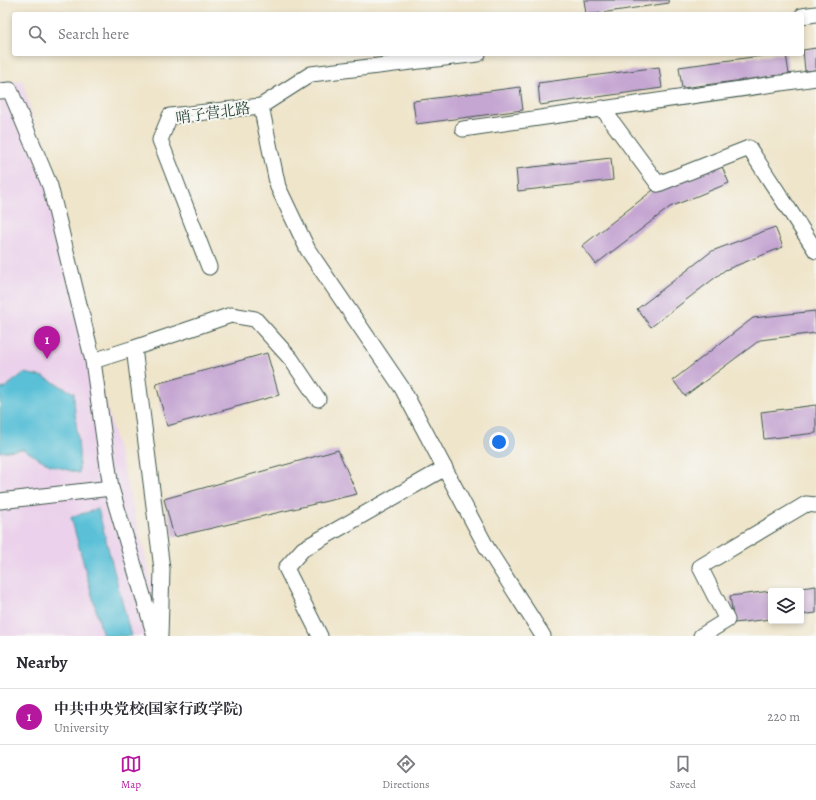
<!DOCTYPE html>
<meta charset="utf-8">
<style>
body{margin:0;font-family:Alegreya,"Noto Serif SC",serif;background:#f7f7f7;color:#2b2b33}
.controls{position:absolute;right:12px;bottom:12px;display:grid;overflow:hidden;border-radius:4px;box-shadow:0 2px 6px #0003}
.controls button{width:36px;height:36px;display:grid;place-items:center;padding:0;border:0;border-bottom:1px solid #e1e1e2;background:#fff;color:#2b2b33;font:20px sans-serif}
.you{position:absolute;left:499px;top:442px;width:14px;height:14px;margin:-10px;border:3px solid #fff;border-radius:50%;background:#1a73e8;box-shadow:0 0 0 6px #1a73e833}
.badge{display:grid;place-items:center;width:26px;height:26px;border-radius:50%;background:#b5179e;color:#fff;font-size:13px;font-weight:700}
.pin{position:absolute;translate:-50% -33px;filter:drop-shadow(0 1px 2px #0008)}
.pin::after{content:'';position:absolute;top:21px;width:14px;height:12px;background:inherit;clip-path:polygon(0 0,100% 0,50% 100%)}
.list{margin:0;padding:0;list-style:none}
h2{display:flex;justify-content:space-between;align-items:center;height:52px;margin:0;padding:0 16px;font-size:17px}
h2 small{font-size:13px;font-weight:400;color:#7c7c81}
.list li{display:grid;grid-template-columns:26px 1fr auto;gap:12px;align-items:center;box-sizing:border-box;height:56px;padding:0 16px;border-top:1px solid #e1e1e2}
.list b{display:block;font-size:15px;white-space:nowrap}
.list p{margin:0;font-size:13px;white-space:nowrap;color:#7c7c81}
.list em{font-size:13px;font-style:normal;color:#7c7c81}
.icon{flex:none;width:22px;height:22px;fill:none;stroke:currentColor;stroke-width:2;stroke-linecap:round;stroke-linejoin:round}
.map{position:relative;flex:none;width:816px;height:636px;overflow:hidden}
.search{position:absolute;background:#fff;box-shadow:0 2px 6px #0003;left:12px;right:12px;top:12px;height:44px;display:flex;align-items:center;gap:10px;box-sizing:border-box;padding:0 14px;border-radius:4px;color:#7c7c81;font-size:15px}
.sheet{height:108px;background:#fff}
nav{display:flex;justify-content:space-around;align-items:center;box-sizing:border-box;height:56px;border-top:1px solid #e1e1e2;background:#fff;font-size:11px;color:#7c7c81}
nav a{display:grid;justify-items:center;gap:2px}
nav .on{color:#b5179e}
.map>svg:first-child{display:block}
.built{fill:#ebd1eb}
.water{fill:#5ac0d7;stroke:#3c7e86}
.building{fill:#c5a5d2}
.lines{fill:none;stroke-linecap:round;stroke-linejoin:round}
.minor-casing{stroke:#3e564b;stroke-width:17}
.minor{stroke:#fff;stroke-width:15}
.labels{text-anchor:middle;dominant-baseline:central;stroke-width:4;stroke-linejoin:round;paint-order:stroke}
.street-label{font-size:15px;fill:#1f3d34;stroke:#f6f6f2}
</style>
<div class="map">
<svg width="816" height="636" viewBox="0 0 816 636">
<rect width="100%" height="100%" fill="#f6f6f2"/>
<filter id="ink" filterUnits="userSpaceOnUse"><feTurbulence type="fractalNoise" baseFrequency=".025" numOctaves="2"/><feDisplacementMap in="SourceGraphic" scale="8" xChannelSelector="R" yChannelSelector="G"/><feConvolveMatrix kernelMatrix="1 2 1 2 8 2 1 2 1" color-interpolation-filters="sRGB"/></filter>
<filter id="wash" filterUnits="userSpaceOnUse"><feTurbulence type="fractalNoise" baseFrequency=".012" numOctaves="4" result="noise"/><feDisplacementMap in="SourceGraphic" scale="16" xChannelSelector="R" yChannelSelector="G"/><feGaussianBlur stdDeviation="0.9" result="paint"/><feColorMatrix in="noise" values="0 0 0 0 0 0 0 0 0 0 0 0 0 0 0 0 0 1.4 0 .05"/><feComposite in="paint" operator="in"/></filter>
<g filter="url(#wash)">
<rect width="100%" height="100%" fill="#efe5cb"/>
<path class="built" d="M23 81 166 636H0V82Z"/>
<path class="water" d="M24 373 44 377 74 393C74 420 81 446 79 473L50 465 23 449 0 452V388L3 389Z
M98 509 131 636H103L71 517Z"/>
<g id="blocks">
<path class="building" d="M584 0H668L669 3 594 14H586Z
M816 48V70L805 71 803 50Z
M775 54H786L789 74 682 88 679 67Z
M659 67 662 88 540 105 538 83Z
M520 87 523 110 416 124 413 101Z
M611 158 613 180 518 191 516 169Z
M720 162 729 183 670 207 596 264 582 246 657 187Z
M775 227 783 247 725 270 651 327 637 309 712 251Z
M815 311 816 333 760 340 685 396 673 380 753 318Z
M267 353 279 395 167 426 156 384Z
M816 405V433L764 439 761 412Z
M338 450 357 494 174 537 164 499Z
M816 586V613L801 615V591H778Z
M771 591V619L734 623 730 596Z"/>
</g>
</g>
<g filter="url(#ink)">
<use href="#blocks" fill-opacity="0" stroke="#3e564b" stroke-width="1"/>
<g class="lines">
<g class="minor-casing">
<path id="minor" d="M802 16 816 14
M0 91 10 90 50 186 93 361 111 488 155 636
M261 106 278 187 308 250 402 388 487 548 543 636
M602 108 658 184 749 148 816 251
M463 129 816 78
M209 267 160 140 170 116 261 106 311 74 478 54
M134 348 231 315 255 319 291 359 318 399
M93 361 134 348 162 569 160 636
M0 501 111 488
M320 636 286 568 303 549 445 468
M701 636 727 620 700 567 806 504 816 505"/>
</g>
<use href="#minor" class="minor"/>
</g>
</g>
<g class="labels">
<g class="street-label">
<text transform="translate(213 113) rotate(-8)">哨子营北路</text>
</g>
</g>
</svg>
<div class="controls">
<button><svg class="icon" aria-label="layers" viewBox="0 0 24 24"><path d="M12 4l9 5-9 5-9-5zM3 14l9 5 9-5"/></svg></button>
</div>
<div class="you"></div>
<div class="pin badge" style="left:47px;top:359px">1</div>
<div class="search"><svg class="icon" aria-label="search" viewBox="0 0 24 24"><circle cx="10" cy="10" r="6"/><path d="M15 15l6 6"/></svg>Search here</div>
</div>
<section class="sheet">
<h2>Nearby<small></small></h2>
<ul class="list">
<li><span class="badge">1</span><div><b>中共中央党校(国家行政学院)</b><p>University</p></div><em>220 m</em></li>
</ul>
</section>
<nav>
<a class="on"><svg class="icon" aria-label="map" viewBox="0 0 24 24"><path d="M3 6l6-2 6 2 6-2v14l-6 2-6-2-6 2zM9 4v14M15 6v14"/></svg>Map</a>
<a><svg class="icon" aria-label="directions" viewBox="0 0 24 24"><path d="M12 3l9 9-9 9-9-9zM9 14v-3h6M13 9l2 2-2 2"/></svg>Directions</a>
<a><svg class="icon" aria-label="saved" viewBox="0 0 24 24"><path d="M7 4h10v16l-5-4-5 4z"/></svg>Saved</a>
</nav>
